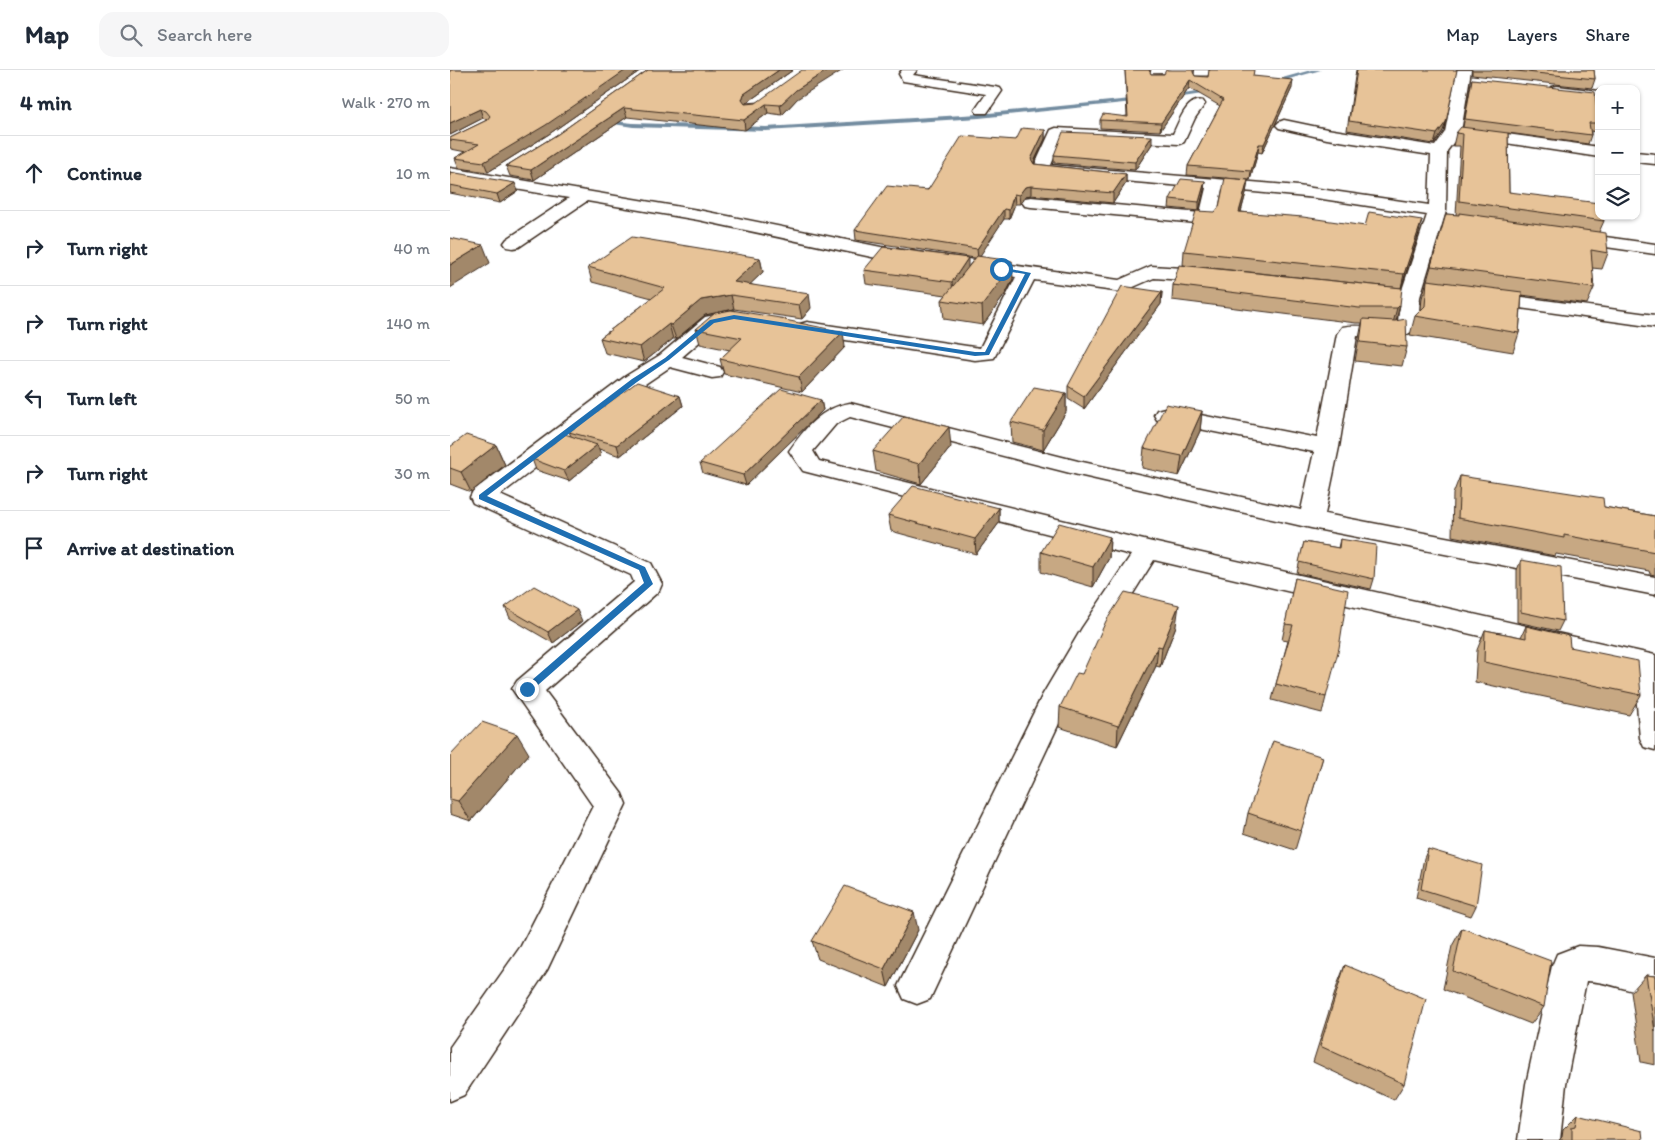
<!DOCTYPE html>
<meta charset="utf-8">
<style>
body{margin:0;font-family:Itim,sans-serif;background:#f6f6f7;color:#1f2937}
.controls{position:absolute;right:15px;top:15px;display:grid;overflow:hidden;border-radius:10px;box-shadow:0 1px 4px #0004}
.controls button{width:45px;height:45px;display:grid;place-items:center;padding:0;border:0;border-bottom:1px solid #e0e1e3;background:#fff;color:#1f2937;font:25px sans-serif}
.stop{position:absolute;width:15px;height:15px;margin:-11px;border:4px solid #1f6fb2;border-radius:50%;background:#fff}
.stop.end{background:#1f6fb2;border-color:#fff;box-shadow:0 1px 5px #0008}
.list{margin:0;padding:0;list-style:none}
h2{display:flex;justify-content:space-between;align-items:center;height:65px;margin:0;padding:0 20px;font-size:21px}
h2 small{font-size:16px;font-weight:400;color:#747a83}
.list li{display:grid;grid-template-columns:32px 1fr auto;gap:15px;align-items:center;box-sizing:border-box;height:75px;padding:0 20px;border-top:1px solid #e0e1e3}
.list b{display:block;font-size:19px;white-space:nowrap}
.list em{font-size:16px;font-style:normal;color:#747a83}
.icon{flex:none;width:28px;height:28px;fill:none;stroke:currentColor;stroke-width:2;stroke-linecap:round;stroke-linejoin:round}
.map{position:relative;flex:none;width:1205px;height:1070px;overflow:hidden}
header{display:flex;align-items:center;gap:30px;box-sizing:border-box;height:70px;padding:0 25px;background:#fff;border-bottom:1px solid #e0e1e3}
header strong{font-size:24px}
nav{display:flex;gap:28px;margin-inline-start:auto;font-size:18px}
.search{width:350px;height:45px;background:#f6f6f7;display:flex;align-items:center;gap:12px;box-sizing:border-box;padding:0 18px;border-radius:15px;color:#747a83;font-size:19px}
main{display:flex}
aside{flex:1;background:#fff}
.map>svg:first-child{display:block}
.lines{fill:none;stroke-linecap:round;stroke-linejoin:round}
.stream{fill:#738ca0;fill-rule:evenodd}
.street-casing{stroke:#3b2a1e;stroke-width:3}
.street{fill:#fff;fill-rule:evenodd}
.wall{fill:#c7a883;stroke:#3b2a1e}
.shaded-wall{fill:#a2886a;stroke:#3b2a1e}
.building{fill:#e7c398;stroke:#3b2a1e}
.route{fill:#1f6fb2}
</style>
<header>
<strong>Map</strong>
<div class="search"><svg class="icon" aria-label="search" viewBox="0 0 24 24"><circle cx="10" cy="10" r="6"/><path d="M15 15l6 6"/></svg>Search here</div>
<nav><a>Map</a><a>Layers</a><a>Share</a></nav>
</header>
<main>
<aside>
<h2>4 min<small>Walk · 270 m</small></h2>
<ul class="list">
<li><svg class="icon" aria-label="ahead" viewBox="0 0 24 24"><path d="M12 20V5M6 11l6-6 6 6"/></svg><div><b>Continue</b></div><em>10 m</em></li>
<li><svg class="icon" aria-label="right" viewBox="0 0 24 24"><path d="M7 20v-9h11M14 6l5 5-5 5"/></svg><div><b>Turn right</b></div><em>40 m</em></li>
<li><svg class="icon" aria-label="right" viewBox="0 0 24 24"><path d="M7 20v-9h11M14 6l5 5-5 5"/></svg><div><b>Turn right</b></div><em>140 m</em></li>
<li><svg class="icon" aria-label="left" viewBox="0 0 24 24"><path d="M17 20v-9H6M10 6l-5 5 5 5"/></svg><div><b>Turn left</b></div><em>50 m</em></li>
<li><svg class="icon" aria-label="right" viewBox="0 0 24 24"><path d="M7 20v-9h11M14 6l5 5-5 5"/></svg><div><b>Turn right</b></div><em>30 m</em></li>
<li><svg class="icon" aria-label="arrive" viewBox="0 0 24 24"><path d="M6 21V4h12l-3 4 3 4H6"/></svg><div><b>Arrive at destination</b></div></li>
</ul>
</aside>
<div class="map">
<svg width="1205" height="1070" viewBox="0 0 1205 1070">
<rect width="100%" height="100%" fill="#fff"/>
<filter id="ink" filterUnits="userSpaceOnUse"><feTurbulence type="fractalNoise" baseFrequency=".02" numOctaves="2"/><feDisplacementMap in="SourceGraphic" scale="10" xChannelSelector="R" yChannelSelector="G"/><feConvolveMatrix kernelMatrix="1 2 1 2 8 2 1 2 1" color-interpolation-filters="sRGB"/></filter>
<g filter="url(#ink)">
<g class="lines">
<path class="stream" d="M861 0H871L821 14 818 12Z
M763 19 765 22 720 29 717 27Z
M691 28 694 30 693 31 529 48 316 61 183 57 151 52 154 50 183 53 316 57 529 44Z"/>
<g class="street-casing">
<path id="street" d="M452 0H467L463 5 545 17 550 18 552 21 537 43H527L525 40 536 24 453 11 449 4Z
M745 0H759L756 13H746L744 10Z
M1007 0H1021L1011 62 997 81 996 141 970 227 968 255C955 274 926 267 907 266L889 377 875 444 1205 507V525L861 458 628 405 400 347 386 354 363 381 369 391 698 471 1205 585V680L1194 677 1190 668 1184 602 704 490 652 573 619 632 480 929 467 934 454 929 448 916 593 624 632 558 681 485 353 401 339 381C355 358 371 338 400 333L628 391 851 440 864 382 715 352 707 350 704 345 707 340 715 338 867 368 887 264 892 257C908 253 935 261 948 252L950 232 908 225 905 221 908 217 915 215 952 220 977 145 866 128 772 119 766 149 763 153 757 154 581 137 575 136 572 132 575 128 581 127 750 143 756 118 591 104 585 102 583 99 601 60 606 58 723 64C729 52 737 27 753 31L755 34 745 48 734 72 729 74 612 68 601 95 848 116 979 135 981 85 877 69 829 58 826 55 829 52 834 50 877 59 985 76 995 62Z
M1107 16 1149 21V29L1102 23 1100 20 1102 17Z
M1021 59 1149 77V87L1016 67 1013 64 1016 61Z
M1186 82 1205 84V94L1186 92Z
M0 98 248 140 431 177 669 210 701 196 765 200 772 202 775 206 772 210 765 212 704 208 672 222 584 210 544 288 525 290 357 264 350 262 347 258 350 254 357 252 530 278 566 207 431 189 248 150 137 131 69 177 63 178 57 177 54 173 57 169 119 128 0 108Z
M1120 162 1205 174V184L1114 171 1111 167 1114 163Z
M1035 222 1205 245V257L1028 232 1025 228 1028 224Z
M280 242 287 244 290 248 287 252 268 256 232 287 270 297 273 302 270 307 262 308 220 297 192 316 50 425 201 493 212 514 209 521 95 621 172 724 176 734 97 900 14 1025 0 1031V977L71 876 143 736 62 619 67 611 184 512 181 505 23 433 20 427 23 421 176 306 210 285 255 247Z
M1128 876 1148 877 1205 888V924C1182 924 1159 911 1136 911L1116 1014 1110 1070H1068L1076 1014 1102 896 1107 884Z"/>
</g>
<use href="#street" class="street"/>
</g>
<path class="wall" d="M0 0H191L99 64 38 102 9 98 5 88 16 82 1 79 0 76V68L37 50 33 48 0 65Z
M198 0H343L296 33 347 29 332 45 318 43 295 60 177 47 84 110 60 106 56 96 108 64Z
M675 0H701L700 3 701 4 743 3 745 6H803L842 18 812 83 808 82 800 110 737 105 738 96 770 36 739 18 710 61 650 58V50L677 46Z
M906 0 993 61 984 74 897 60Z
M1022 0H1144L1145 9 1142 18 1022 5Z
M1022 9 1148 53 1145 62 1141 61V65L1138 74 1058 63 1059 122 1154 151 1149 162 1158 183 1152 199 1142 198 1144 218 1137 234 1072 225 1069 263 1063 282 960 265 965 246 971 240 972 228 996 144 1006 145 1010 76H1003L1006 63 1013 57 1020 17Z
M595 60V69L584 93V94L676 104V113L663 133 581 125 575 126 570 134H565L559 149H554L529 186 563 209 556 223 533 255 494 249 492 230 496 225 416 214 414 200 518 197 525 188 406 170 405 160 566 70Z
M702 74 685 100 604 93V85Z
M0 102 68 121 50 133 0 123Z
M798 110 796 123 791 142 969 163 951 218 733 195 734 181 765 142Z
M755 111 754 120 749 141 719 138 720 129Z
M310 188 313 202 300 214 361 238 352 249 284 239 255 245 226 269H223L194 292 155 283 150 268 202 228 142 212 138 197Z
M723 215 950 235 946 251 957 277 952 296 905 291 909 268 912 253H906L722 230Z
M712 222 711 234 634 339 618 329V316Z
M336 250 395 277 352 322 274 304 270 289 280 280 250 274 246 259Z
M616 323V342L593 380 562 372 561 352Z
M230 326 233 336 170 386 149 379 151 385 119 411 86 400 82 389 121 366 119 362Z
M371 330 373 340 296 415 253 403 250 393Z
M752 341 750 361 729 406 692 398 694 378Z
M46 375 55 395 21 422 0 414V377Z
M501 377 471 414 426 401 423 381Z
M1010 406 1154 437 1205 446V505L1200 504 1199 501 1106 484 1105 486 1002 466 1003 424Z
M549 438V453L526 484 441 461 438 445Z
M660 467 659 488 643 517 591 502V482Z
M890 469 924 509 921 519 847 503 854 472 888 478Z
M1071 490 1113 551 1108 561 1067 552V500Z
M845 508 876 627 872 643 822 630 826 614 838 571 832 570Z
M55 537 132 551 103 573 60 548Z
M726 556 710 597 706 596 667 676 609 657 610 637 632 604Z
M1076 556 1120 577 1191 625 1179 645 1025 612 1027 580 1035 560 1071 567Z
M79 684 21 751 0 744V686Z
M873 687 845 780 794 763 798 743Z
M978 779 1026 836 1021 846 966 828 974 788Z
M1012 858 1094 937 1081 954 993 919 1002 876Z
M468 860 438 917 368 889 362 871Z
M895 895 954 1014 944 1030 863 992 888 913Z
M1196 905 1205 906V995L1191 992 1181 922Z
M1128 1045 1193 1070H1109L1112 1067 1113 1060Z"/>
<path class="shaded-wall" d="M176 0H191L99 64 38 102 34 92Z
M329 0H343L296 33 293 39 292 30 294 24Z
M378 0H393L347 29 332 45 330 35 346 20Z
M740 10 739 18 710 61 711 53Z
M843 10 842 18 812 83 814 74Z
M316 34 318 43 295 60 294 50Z
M174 38 177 47 84 110 81 100Z
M30 39 33 48 0 65V53Z
M996 52 993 61 984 74 987 64Z
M595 60V69L581 98V89Z
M702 66V74L685 100V92Z
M809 74 808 82 800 110 801 101Z
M676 104V113L663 133V123Z
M798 110 796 123 787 155 789 142Z
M755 111 754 120 749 141V132Z
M65 113 68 121 50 133 47 124Z
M581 116V125L575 126 570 134 569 125 575 117Z
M564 124 565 134 559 149V140Z
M554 139V149L528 189 527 179Z
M972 150 969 163 951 218 954 204Z
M33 175 40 193 0 218V195Z
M310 188 313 202 288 226 284 212Z
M518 188V203L503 226 502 212Z
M562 191 563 209 556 223 533 255 532 236Z
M712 222 711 234 634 339V326Z
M359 224 361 238 352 249 349 235Z
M281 225 284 239 255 245 226 269 221 255 251 230Z
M950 235 946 251 943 253 947 238Z
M219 254 223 269 194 292 190 277Z
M393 262 395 277 352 322 349 307Z
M616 323V342L593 380V360Z
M230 326 233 336 170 386 167 375Z
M371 330 373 340 296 415 293 405Z
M752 341 750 361 729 406 732 386Z
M499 357 501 377 471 414 469 394Z
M46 375 55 395 21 422 11 402Z
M147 375 151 385 119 411 114 401Z
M549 438V453L526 484 525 469Z
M660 467 659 488 643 517V497Z
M729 535 726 556 710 597 712 577Z
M127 540 132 551 103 573 98 562Z
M708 576 706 596 667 676 668 656Z
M67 664 79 684 21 751 8 731Z
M464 842 468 860 438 917 434 899Z"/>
<path class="building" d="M0 0H176L96 55 34 92 5 88 29 74 0 70V68L37 50 40 46 36 41 30 39 0 53Z
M198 0H329L294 24 292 30 295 34 306 33 352 0H378L346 20 330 35 316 34 294 50 174 38 81 100 56 96 108 64Z
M675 0H699L701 4H714L716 0H743V2L745 6 758 7 759 0H804L803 6 843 10 814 74H809L801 101 738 96 773 30 740 10 711 53 650 50 653 44 678 47Z
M907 0H1007L996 52 987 64 899 51Z
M1056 0H1144L1145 9Z
M1022 9 1145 22 1148 53H1139L1141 65 1015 49Z
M1011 57 1058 63 1059 122 1149 133V146H1153L1154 151 1009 131 1013 64 1006 63Z
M572 58 595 60 581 89 584 94 676 104 663 123 581 116 575 117 569 125 564 124 559 140 554 139 527 179 405 160 437 116 478 120 512 66 566 70Z
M613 62 702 66 685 92 604 85Z
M0 102 65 113 47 124 0 115Z
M775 108 798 110 789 142 853 147 915 156 919 142 972 150 954 204 734 181 746 141 765 142 769 137Z
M731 109 755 111 749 132 720 129Z
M1009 143 1156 163 1158 183 1141 180 1144 218 981 196 996 144 1009 145Z
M182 167 310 188 284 212 359 224 349 235 281 225 251 230 221 255 219 254 190 277 150 268 215 218 138 197Z
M0 168 33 175 0 195Z
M433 177 518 188 502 212 414 200Z
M527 186 562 191 555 205 532 236 492 230Z
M729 195 952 218 950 235 947 238H909L723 215Z
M977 210 1072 222 1069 263 965 246 975 236Z
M672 216 712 222 634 326 618 316Z
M281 240 336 249 335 250 393 262 349 307 270 289 292 268 246 259 265 243Z
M913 249 945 251 956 249 957 277 910 272Z
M187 312 230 326 167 375 119 362Z
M584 317 616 323 593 360 561 352Z
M331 319 371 330 293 405 250 393Z
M716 334 752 341 732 386 694 378Z
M454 346 499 357 469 394 423 381Z
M115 364 147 375 114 401 82 389Z
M16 365 46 375 11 402 0 398V377Z
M1010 406 1153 428 1154 437 1205 446V482L1114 465V468L1008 448Z
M463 416 549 438 525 469 438 445Z
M609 453 660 467 643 497 591 482Z
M890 469 926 475 924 509 849 492 854 472 889 478Z
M1071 490 1111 497 1113 551 1071 542Z
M845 508 898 520 889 578 876 627 826 614 843 555 835 554Z
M84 516 127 540 98 562 55 537Z
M675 522 729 535 712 577 708 576 668 656 610 637 627 603 632 604 656 551Z
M1076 556 1119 566 1120 577 1188 591 1191 625 1034 592 1035 560 1076 568Z
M32 652 67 664 8 731 0 729V686Z
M823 671 873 687 851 761 798 743Z
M978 779 1032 795 1026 836 971 819Z
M395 816 464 842 434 899 362 871Z
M1012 858 1101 891 1094 937 1003 901Z
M895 895 976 929 954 1014 870 976Z
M1196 905 1205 906V961Z
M1128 1045 1192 1061 1193 1070H1122V1057L1126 1056Z"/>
</g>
<path class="route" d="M551 197 581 203 539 285 525 286 284 249 264 253 219 290 187 312 37 426 195 497 203 514 80 622H74V617L194 513 189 500 29 429V425L182 309 215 288 260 250 284 245 525 282H535L575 204 549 200Z"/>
</svg>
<div class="controls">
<button>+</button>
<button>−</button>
<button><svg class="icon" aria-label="layers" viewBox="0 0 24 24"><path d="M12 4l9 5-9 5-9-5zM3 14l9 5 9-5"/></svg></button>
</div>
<div class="stop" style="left:551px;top:199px"></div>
<div class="stop end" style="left:77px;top:619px"></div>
</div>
</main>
